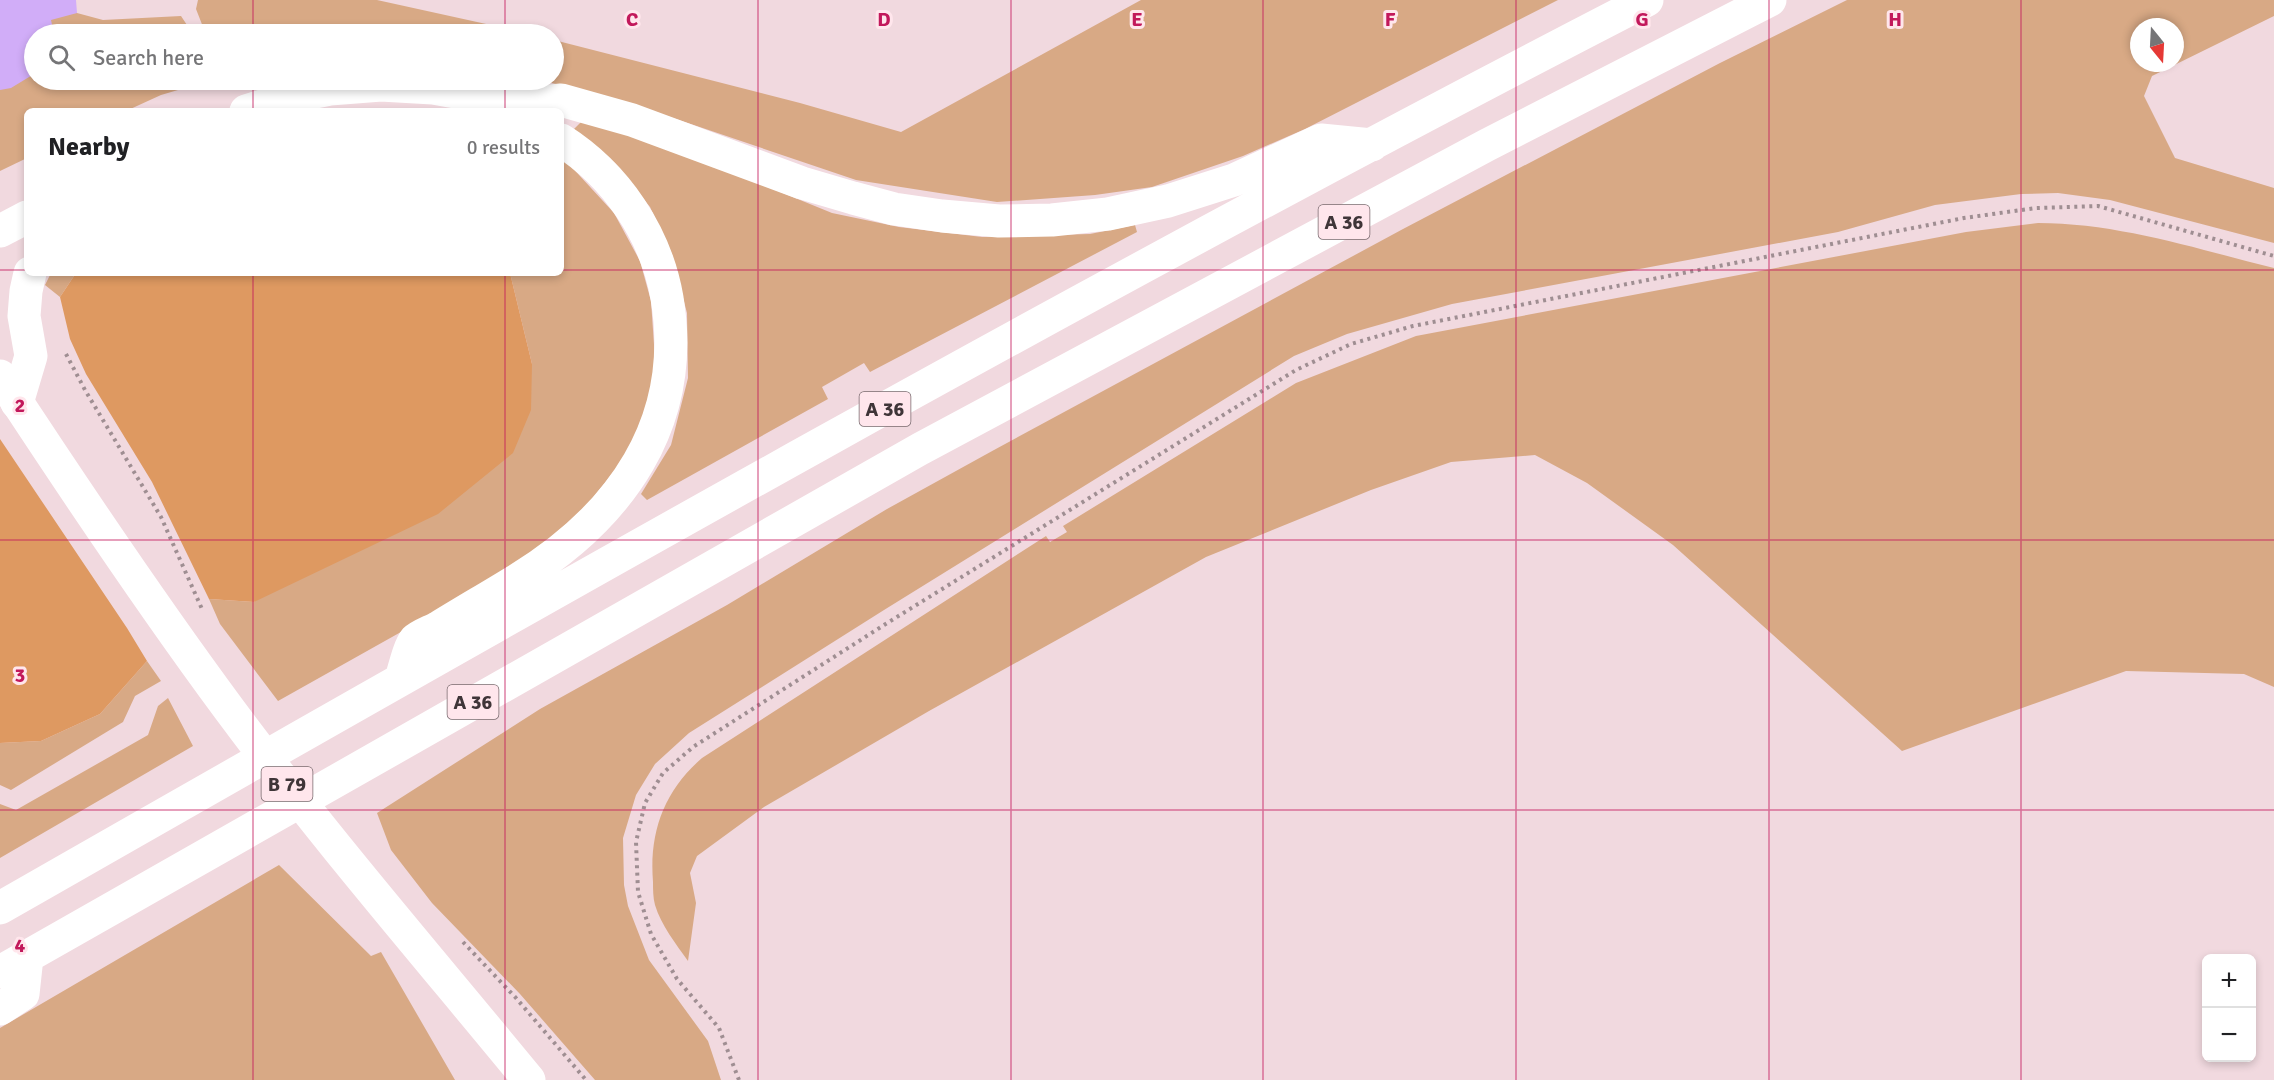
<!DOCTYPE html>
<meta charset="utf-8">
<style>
body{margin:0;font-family:Signika,sans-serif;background:#f6f6f6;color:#202124}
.controls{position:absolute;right:18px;bottom:18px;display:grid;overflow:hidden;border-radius:9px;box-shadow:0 3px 9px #0003}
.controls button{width:54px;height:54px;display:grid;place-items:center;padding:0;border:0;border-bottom:2px solid #e0e0e0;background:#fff;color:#202124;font:30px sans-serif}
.compass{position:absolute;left:2130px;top:18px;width:54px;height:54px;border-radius:50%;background:#fff;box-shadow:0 3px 9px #0003;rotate:162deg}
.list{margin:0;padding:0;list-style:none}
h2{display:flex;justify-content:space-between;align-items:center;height:78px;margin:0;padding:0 24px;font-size:26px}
h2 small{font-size:20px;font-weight:400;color:#757577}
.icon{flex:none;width:33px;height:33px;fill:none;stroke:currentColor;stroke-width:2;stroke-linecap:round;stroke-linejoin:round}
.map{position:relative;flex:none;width:2274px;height:1080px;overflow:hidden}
.search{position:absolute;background:#fff;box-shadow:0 3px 9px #0003;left:24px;top:24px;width:540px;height:66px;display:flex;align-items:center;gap:15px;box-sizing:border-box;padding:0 21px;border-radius:33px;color:#757577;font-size:22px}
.panel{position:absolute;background:#fff;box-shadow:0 3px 9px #0003;left:24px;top:108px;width:540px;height:168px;border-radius:9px}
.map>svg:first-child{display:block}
.green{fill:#d8a985;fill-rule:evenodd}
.forest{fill:#de9961}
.water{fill:#d1adf8}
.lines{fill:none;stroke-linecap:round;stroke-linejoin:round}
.path{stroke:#9f8e92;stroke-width:4;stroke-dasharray:3 4.5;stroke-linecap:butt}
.major{stroke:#fff;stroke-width:33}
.highway{stroke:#fff;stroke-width:33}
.grid{fill:none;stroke:#c2185b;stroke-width:1.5;stroke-opacity:0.55}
.labels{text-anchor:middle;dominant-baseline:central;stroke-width:6;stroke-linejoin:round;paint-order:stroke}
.shield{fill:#ffe6ec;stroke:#796a6e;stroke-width:1.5}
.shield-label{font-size:20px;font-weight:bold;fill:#3f3538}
.grid-label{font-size:20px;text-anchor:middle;font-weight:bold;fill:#c2185b;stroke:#ffe6ec;stroke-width:6;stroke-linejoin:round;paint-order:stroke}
</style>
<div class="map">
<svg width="2274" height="1080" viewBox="0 0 2274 1080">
<rect width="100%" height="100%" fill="#f1d9df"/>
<path class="green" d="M0 0 39 14 77 13 103 20 181 16 193 34H34V80H212L161 95 126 111H27V158L0 171Z
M198 0H377L531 34H199L205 32 196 9Z
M1141 0H1558L1305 129 1243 156 1152 187 1095 195 997 202 856 180 679 120 598 94 539 80H554V40L800 103 901 132Z
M1847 0H2274V16L2152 76 2144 96 2175 158 2274 188V243L2110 200 2058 193 2021 194 1935 205 1838 232 1452 304 1347 334 1294 356 884 610 689 733 655 764 636 795 623 838 624 885 628 906 649 960 708 1041 721 1080H595L520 994 432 903 391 850 377 813 540 709 727 605 887 509 994 450 1403 229 1720 63ZM2139 27H2175V63H2139Z
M583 120 702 160 832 213 899 227 982 237 1090 234 1135 225 1137 232 870 372 864 363 822 387 828 399 647 500 641 494 671 445 688 378 687 313 671 252 650 207 615 163 574 129Z
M561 159 568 163 614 213 640 261 651 301 655 359 650 399 626 456 588 504 554 535 490 582 278 701 220 624 209 599 254 602 532 364 510 273H561Z
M2038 223C2118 223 2197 249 2274 268V687L2244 674 2126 671 1902 751 1673 545 1587 483 1535 455 1451 462 1371 490 1206 557 929 711 764 807 697 856 690 873 696 903 688 961C676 944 661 925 655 905 653 898 653 889 653 882 649 832 664 791 702 758L1046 536 1050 542 1067 532 1063 526 1296 383 1416 336 1966 232Z
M51 273H76L60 297 45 285Z
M147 661 161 681 135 696 123 722 11 790 0 785V743L41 741 100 714Z
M168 698 193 746 0 858V804L16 810 148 735 158 706Z
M279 865 371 956 381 952 455 1080H0V1028Z"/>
<path class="forest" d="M76 273H510L532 364 531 410 513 453 438 514 254 602 209 599 152 482 86 374 70 339 60 297Z
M0 439 127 628 147 661 100 714 41 741 0 743Z"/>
<path class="water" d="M0 0H76L77 13 51 20 54 34H34V74L11 88 0 90Z"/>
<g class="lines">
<path class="path" d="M66 354 85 390 161 517 202 609
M463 942 516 998 586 1080
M739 1080 719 1028 677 979 651 934 638 892 636 842 645 803 663 773 693 747 884 625 1296 370 1351 344 1413 326 1964 218 2036 208 2098 206 2274 256"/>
<path class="major" d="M0 376C74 489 149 601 229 709 324 837 428 957 529 1080"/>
<path class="highway" d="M246 111 290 97 330 89 381 85 433 88 522 104 561 100 632 120 802 183 853 198 894 209 942 216 999 221 1052 220 1108 214 1168 201 1234 180 1321 140 1372 145
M0 231 27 217
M17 403 31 356 24 316 26 291 30 273
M401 679C404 670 409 647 415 640 420 635 432 631 439 627 465 611 491 596 517 580 620 517 688 423 667 298 656 234 616 175 561 140
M0 908C544 597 1090 287 1647 0
M0 972 920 449 1487 145 1770 0
M0 1009 23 994 27 957"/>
</g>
<path class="grid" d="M253 0V34M505 0V34M758 0V1080M1011 0V1080M1263 0V1080M1516 0V1080M1769 0V1080M2021 0V1080M253 80V111M505 80V111M0 270H27M561 270H2274M253 273V1080M505 273V1080M0 540H2274M0 810H2274"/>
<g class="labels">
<g class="shield">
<rect x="1318.5" y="205" width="51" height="34" rx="4.5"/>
<rect x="859.5" y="392" width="51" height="34" rx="4.5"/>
<rect x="447.5" y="685" width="51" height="34" rx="4.5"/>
<rect x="261.5" y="767" width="51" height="34" rx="4.5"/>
</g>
<g class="shield-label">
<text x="1344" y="222">A 36</text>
<text x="885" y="409">A 36</text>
<text x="473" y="702">A 36</text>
<text x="287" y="784">B 79</text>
</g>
</g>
<g class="grid-label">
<text x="632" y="26">C</text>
<text x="884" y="26">D</text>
<text x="1137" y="26">E</text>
<text x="1390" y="26">F</text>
<text x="1642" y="26">G</text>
<text x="1895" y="26">H</text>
<text x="20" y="412">2</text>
<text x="20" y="682">3</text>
<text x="20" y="952">4</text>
</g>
</svg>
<div class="controls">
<button>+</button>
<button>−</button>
</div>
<svg class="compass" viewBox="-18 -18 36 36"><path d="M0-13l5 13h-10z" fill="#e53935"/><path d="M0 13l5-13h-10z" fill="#757577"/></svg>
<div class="search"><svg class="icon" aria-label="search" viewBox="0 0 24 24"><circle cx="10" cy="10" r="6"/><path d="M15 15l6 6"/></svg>Search here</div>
<section class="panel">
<h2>Nearby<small>0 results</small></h2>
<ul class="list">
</ul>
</section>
</div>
